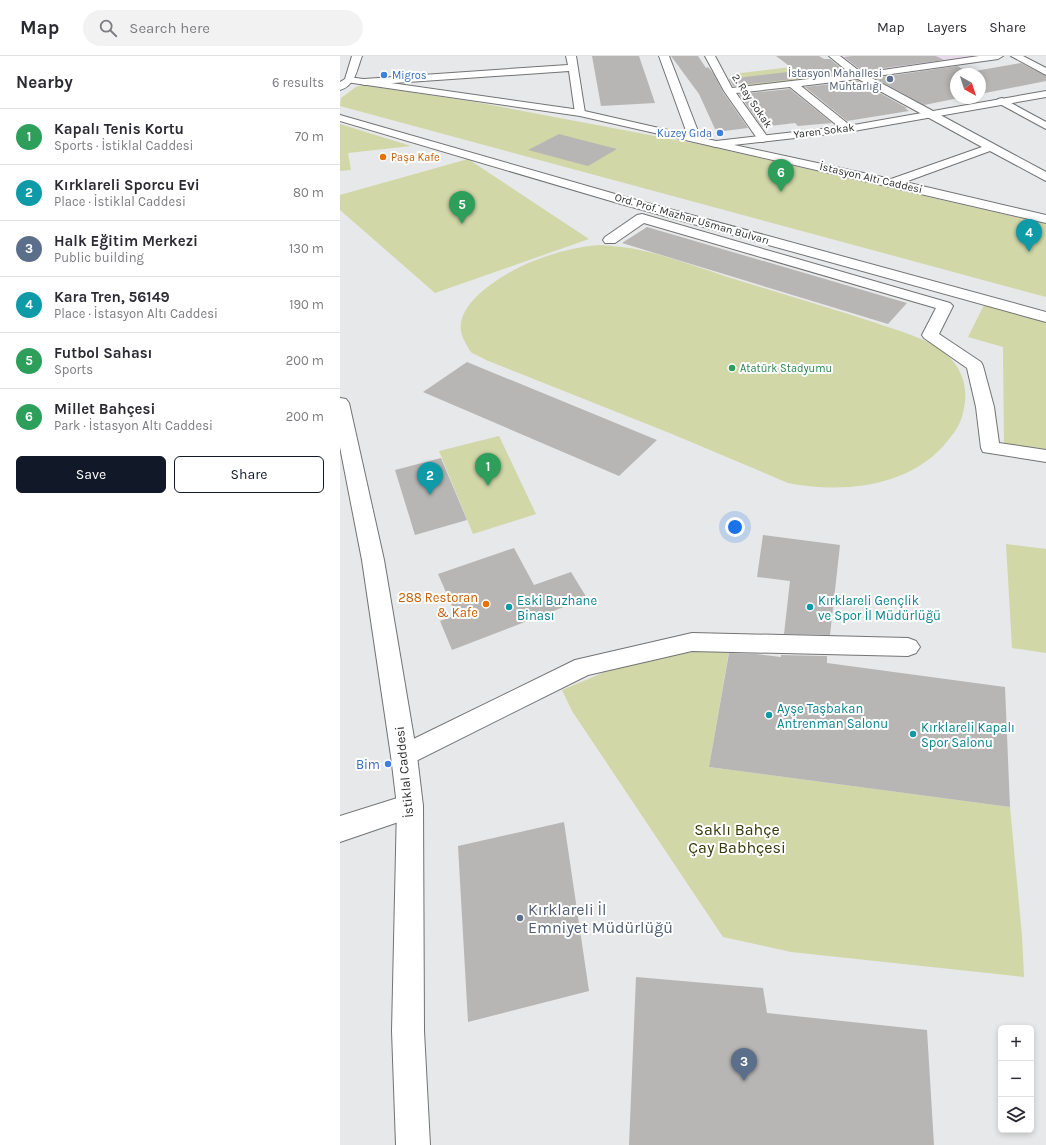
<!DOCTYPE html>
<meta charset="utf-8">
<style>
body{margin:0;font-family:Karla,sans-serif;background:#f2f2f3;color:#2b2b33}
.controls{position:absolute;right:12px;bottom:12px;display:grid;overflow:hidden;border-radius:6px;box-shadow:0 2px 6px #0003}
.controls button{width:36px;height:36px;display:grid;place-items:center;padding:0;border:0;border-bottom:1px solid #e1e1e2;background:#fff;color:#2b2b33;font:20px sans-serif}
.compass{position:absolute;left:610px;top:12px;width:36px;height:36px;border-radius:50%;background:#fff;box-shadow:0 2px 6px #0003;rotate:141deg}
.you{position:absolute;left:395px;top:471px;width:14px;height:14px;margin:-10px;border:3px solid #fff;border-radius:50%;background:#1a73e8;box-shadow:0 0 0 6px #1a73e833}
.badge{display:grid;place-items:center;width:26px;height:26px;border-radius:50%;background:#111827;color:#fff;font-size:13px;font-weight:700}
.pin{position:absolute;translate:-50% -33px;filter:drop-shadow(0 1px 2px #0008)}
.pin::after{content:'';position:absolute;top:21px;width:14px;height:12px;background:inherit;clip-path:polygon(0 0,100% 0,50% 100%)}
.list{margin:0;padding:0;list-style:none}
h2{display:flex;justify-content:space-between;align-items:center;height:52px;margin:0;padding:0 16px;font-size:17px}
h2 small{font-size:13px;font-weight:400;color:#7c7c81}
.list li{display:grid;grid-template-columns:26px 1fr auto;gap:12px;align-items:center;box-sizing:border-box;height:56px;padding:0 16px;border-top:1px solid #e1e1e2}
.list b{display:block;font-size:15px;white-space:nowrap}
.list p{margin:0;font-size:13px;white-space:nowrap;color:#7c7c81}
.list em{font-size:13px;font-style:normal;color:#7c7c81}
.actions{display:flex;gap:8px;padding:12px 16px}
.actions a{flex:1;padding:9px 0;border:1px solid #111827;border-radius:6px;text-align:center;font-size:14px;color:#111827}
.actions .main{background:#111827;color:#fff}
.icon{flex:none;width:22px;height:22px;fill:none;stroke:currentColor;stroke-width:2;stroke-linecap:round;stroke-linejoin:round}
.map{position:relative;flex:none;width:706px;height:1089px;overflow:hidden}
header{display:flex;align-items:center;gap:24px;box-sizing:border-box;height:56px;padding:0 20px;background:#fff;border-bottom:1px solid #e1e1e2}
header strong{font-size:19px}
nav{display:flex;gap:22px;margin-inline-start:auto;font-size:14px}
.search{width:280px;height:36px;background:#f2f2f3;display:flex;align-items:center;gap:10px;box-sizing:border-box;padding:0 14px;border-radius:22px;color:#7c7c81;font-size:15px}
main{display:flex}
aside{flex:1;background:#fff}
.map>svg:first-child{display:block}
.education{fill:#e6d9ec}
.green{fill:#d1d7a7}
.building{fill:#b7b6b5}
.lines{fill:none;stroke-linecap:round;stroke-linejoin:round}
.street-casing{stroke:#727374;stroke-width:2}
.secondary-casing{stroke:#727374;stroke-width:2}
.highway-casing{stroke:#727374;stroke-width:2}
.street{fill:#fff;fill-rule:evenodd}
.secondary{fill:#fff;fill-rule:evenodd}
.highway{fill:#fff;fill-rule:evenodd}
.shop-dot{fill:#3f7fe0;stroke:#fff;stroke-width:1.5}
.service-dot{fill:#5c6f8a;stroke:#fff;stroke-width:1.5}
.food-dot{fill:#e8710a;stroke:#fff;stroke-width:1.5}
.leisure-dot{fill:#2e9e5b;stroke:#fff;stroke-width:1.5}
.culture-dot{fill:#0f9aa8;stroke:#fff;stroke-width:1.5}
.labels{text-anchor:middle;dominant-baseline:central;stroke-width:4;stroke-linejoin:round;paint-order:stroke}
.far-service-label{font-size:11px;fill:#4e5e75;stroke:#fff;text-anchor:end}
.far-shop-label{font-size:11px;fill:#366cbe;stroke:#fff;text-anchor:start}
.far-street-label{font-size:11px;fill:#2f3030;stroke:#fff}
.far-food-label{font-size:11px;fill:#c56008;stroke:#fff;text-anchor:start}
.far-leisure-label{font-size:11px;fill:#27864d;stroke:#fff;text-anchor:start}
.food-label{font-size:13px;fill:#c56008;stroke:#fff;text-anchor:end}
.culture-label{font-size:13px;fill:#0d838f;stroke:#fff;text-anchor:start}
.shop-label{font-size:13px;fill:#366cbe;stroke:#fff;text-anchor:end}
.street-label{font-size:13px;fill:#2f3030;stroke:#fff}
.near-park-label{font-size:16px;fill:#363909;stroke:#fff}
.near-service-label{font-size:16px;fill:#4e5e75;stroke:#fff;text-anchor:start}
</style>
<header>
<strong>Map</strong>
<div class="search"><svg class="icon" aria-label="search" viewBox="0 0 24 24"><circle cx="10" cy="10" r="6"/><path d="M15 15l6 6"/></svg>Search here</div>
<nav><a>Map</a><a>Layers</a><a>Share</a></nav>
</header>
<main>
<aside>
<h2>Nearby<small>6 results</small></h2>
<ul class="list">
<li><span class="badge" style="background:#2e9e5b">1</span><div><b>Kapalı Tenis Kortu</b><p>Sports · İstiklal Caddesi</p></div><em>70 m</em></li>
<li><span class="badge" style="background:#0f9aa8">2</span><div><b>Kırklareli Sporcu Evi</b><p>Place · İstiklal Caddesi</p></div><em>80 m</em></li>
<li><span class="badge" style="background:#5c6f8a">3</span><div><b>Halk Eğitim Merkezi</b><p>Public building</p></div><em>130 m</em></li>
<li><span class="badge" style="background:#0f9aa8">4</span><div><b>Kara Tren, 56149</b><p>Place · İstasyon Altı Caddesi</p></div><em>190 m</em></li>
<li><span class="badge" style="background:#2e9e5b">5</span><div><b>Futbol Sahası</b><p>Sports</p></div><em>200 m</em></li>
<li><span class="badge" style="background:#2e9e5b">6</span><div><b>Millet Bahçesi</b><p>Park · İstasyon Altı Caddesi</p></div><em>200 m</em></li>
</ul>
<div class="actions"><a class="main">Save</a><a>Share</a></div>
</aside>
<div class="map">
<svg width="706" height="1089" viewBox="0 0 706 1089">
<rect width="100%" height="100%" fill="#e7e8e9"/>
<path class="education" d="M494 0H646L515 16Z"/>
<path class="green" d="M493 6 511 18 408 31 392 18Z
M22 29 135 46 368 90 706 168V241L0 50 1 42 16 31Z
M0 68 71 90 8 97 11 114 0 115Z
M128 103 249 183 95 237 0 154V139Z
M259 189C274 190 289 191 304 195 339 203 373 217 407 227 450 240 493 253 536 267 561 276 590 282 610 302 623 314 628 335 624 352 622 364 617 374 609 383 573 431 503 438 448 427L332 378 146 304C142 301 136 299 132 297 129 294 126 288 124 284 106 250 166 216 191 206 213 197 235 191 259 189Z
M646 245 706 261V399L664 392 663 291 628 281Z
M159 380 196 458 133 478 99 395Z
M666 488 706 493V597L672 592Z
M389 595 369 711 670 751 682 880 684 921 451 896 383 881 232 655 222 634 272 613 336 597Z"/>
<path class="building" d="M252 0H299L315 47 261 50Z
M331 0H358L366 12 368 11 373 17 383 36 408 72 384 75 382 72 375 73 359 38Z
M436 0H479L484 3H490L507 17 393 30 389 23 456 15Z
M512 0H596L604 4 522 15 504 1Z
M681 7 706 20V25L640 38V18H616V42H619L584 49 535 22 617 10 629 16Z
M518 25 567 52H565L569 55 507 65 465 31Z
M450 33 492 67 458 70 455 67 422 71 399 38Z
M219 78 234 82 277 93 248 110 188 94Z
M307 171 567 247 548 268 282 187Z
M127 306 317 384 279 420 83 336Z
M101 402 127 464 75 479 55 414Z
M423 479 500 489 490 579 444 578 450 525 417 521Z
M174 492 194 529 231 516 247 542 112 594 100 565 116 559 98 518Z
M389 597 416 598 441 601V599L487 600V607L665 631 670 751 369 711Z
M224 766 249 935 128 966 118 790Z
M296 921 423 932 427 957 587 974 594 1089H289Z"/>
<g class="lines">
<g class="street-casing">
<path id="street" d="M226 0H236L245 57 244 59 240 60 235 57 229 15 24 29 19 26 24 23 228 9Z
M319 0H329L361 83 359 85 355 86 349 83Z
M365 0H375L392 32 511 18 489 0H500L522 17 639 0H663L658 3 530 21 706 116V125L650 95 565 126 706 159V167L372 90 370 88 372 86 376 85 551 123 642 91 518 23 461 30 512 71 514 73 512 75H504L450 31 396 37 429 83 423 86 419 85 384 35Z
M671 0H683L706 12V19Z
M662 42 706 66V73L658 47 657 45 658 43Z
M302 158 610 247 613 250 599 278 641 306 643 310 654 351 659 387 706 394V406L643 396 641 392 636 351 627 312 584 282 582 279 596 252 304 167 275 187H265L263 184 265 181 297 159Z
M352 577 568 582 576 585 580 591 576 597 568 600 352 595 248 619 64 711 55 708 51 700 55 692 235 604Z
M70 738 79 741 83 750 79 759 0 786V760Z"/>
</g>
<g class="secondary-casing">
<path id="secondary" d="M9 21 240 54 376 85 508 70 706 35V41L508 76 376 91 240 60 6 26 4 24Z
M0 59 289 142 706 256V266L281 148 0 65Z
M0 342 6 343 9 347 44 504 77 700 83 750 84 975 90 1089H56L52 975 57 750 51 700 22 504 0 391Z"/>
</g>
<g class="highway-casing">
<path id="highway" d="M12 0H22C17 13 15 30 0 34V26L5 23Z"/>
</g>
<use href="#street" class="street"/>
<use href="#secondary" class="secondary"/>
<use href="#highway" class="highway"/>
</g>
<g class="shop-dot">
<circle cx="44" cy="19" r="4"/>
<circle cx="380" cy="77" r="4"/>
<circle cx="48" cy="708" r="4"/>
</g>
<g class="service-dot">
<circle cx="550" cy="23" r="4"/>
<circle cx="180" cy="862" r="4"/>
</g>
<g class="food-dot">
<circle cx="43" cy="101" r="4"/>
<circle cx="146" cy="548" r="4"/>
</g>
<circle class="leisure-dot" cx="392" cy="312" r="4"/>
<g class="culture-dot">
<circle cx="169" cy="551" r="4"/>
<circle cx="470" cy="551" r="4"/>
<circle cx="429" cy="659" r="4"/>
<circle cx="573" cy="678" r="4"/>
</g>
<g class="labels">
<g class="far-service-label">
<text x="542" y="17">İstasyon Mahallesi<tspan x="542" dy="13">Muhtarlığı</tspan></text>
</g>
<g class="far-shop-label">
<text x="52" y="19">Migros</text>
<text x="372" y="77" text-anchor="end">Kuzey Gıda</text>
</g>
<g class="far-street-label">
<text transform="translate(412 45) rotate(56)">2. Ray Sokak</text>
<text transform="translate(484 75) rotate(-7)">Yaren Sokak</text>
<text transform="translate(531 122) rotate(13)">İstasyon Altı Caddesi</text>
<text transform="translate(352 163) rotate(16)">Ord. Prof. Mazhar Usman Bulvarı</text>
</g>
<g class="far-food-label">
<text x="51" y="101">Paşa Kafe</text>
</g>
<g class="far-leisure-label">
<text x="400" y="312">Atatürk Stadyumu</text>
</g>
<g class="food-label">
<text x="138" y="541">288 Restoran<tspan x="138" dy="15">&amp; Kafe</tspan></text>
</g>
<g class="culture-label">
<text x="177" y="544">Eski Buzhane<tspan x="177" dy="15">Binası</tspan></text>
<text x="478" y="544">Kırklareli Gençlik<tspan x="478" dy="15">ve Spor İl Müdürlüğü</tspan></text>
<text x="437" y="652">Ayşe Taşbakan<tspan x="437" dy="15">Antrenman Salonu</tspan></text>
<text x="581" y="671">Kırklareli Kapalı<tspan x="581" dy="15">Spor Salonu</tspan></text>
</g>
<g class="shop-label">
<text x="40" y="708">Bim</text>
</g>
<g class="street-label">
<text transform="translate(64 716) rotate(-96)">İstiklal Caddesi</text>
</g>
<g class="near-park-label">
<text x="397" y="773">Saklı Bahçe<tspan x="397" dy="18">Çay Babhçesi</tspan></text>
</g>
<g class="near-service-label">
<text x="188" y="853">Kırklareli İl<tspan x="188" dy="18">Emniyet Müdürlüğü</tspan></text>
</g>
</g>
</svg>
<div class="controls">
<button>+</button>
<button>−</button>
<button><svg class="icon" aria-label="layers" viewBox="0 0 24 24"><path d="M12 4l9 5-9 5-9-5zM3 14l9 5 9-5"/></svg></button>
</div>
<svg class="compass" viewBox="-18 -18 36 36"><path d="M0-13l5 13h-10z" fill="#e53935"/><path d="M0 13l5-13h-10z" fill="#7c7c81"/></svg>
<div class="you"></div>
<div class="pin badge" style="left:148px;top:430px;background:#2e9e5b">1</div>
<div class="pin badge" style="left:90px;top:439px;background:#0f9aa8">2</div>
<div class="pin badge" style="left:404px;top:1025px;background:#5c6f8a">3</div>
<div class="pin badge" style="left:689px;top:196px;background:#0f9aa8">4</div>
<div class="pin badge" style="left:122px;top:168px;background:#2e9e5b">5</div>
<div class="pin badge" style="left:441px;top:136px;background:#2e9e5b">6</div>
</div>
</main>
